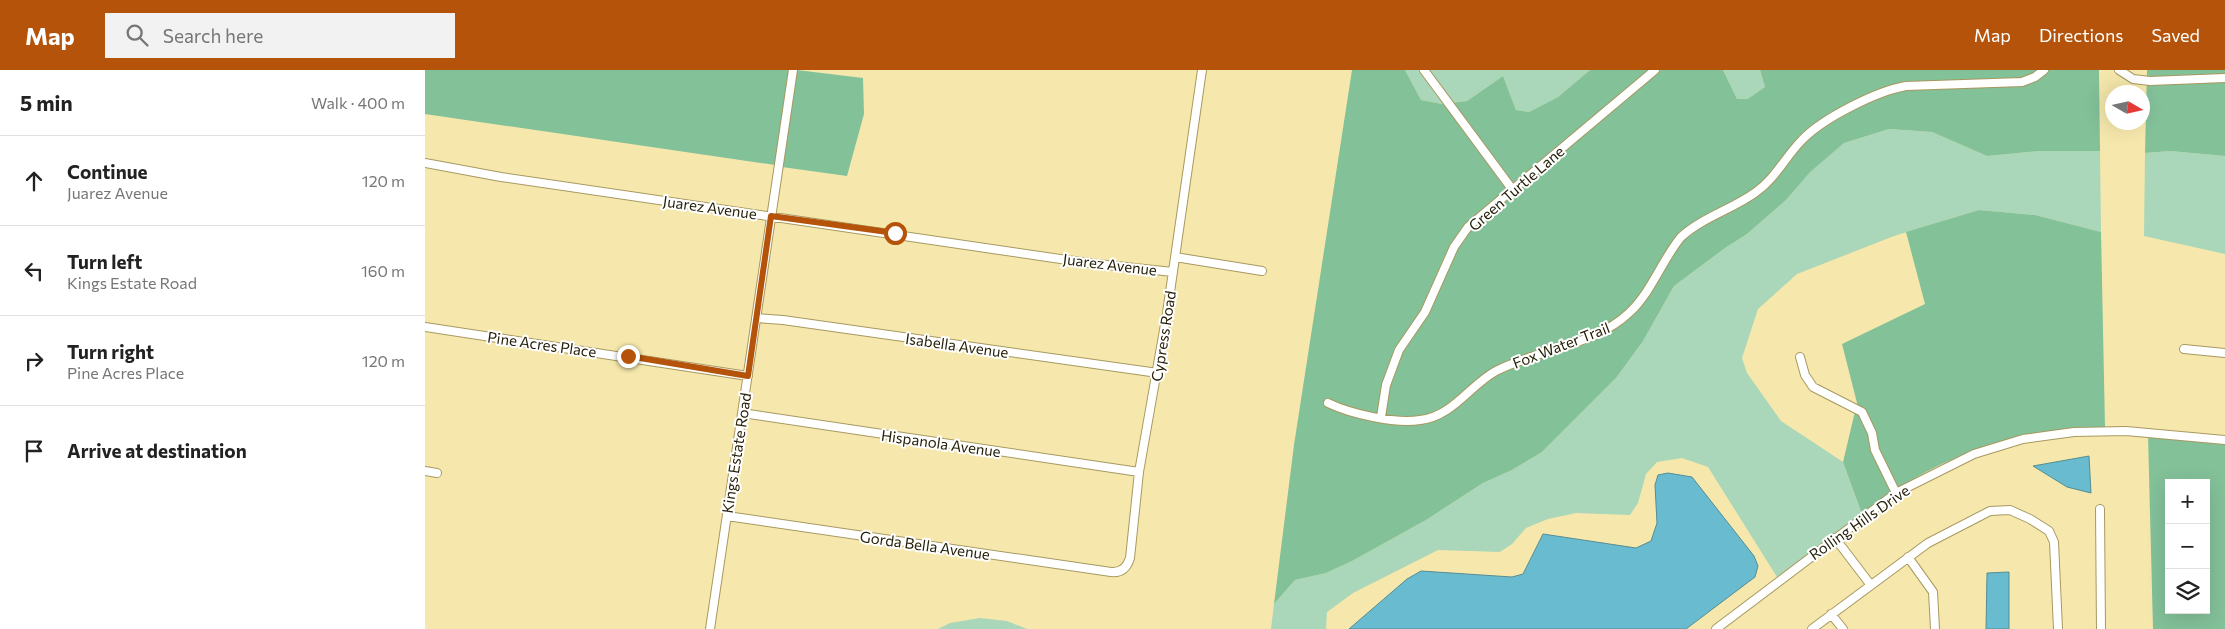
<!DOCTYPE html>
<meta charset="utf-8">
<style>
body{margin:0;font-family:Commissioner,sans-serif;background:#f2f2f2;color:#222}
.controls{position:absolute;right:15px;bottom:15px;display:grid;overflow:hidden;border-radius:0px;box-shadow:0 5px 20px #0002}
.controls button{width:45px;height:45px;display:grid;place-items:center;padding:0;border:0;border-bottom:1px solid #e0e0e0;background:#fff;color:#222;font:25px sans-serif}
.compass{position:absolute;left:1680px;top:15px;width:45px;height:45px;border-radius:50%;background:#fff;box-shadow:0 5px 20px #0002;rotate:99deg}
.stop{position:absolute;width:15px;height:15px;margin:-11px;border:4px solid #b45309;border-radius:50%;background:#fff}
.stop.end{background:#b45309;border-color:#fff;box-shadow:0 1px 5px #0008}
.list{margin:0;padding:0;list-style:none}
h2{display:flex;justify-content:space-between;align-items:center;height:65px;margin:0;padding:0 20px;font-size:21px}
h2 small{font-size:16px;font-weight:400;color:#767676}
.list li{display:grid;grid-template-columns:32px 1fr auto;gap:15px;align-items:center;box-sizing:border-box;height:90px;padding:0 20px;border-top:1px solid #e0e0e0}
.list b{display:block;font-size:19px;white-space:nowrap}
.list p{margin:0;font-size:16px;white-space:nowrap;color:#767676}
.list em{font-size:16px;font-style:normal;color:#767676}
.icon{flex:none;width:28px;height:28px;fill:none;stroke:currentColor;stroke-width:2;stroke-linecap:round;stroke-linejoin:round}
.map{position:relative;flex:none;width:1800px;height:559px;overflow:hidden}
header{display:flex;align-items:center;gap:30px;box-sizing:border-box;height:70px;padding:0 25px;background:#b45309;color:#fff}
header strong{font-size:24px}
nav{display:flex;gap:28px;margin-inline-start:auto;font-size:18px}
.search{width:350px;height:45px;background:#f2f2f2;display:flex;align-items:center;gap:12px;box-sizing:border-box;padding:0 18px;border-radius:0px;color:#767676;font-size:19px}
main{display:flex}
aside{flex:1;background:#fff}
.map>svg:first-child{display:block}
.green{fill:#aad6b9}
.forest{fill:#83c199;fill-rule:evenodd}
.water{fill:#69bbd0;stroke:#558d94}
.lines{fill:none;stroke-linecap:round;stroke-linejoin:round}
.minor-casing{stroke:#a79960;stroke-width:10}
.minor{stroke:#fff;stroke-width:8}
.route{stroke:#b45309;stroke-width:6}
.labels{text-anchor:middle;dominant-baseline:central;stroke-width:4;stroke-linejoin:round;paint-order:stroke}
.street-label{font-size:15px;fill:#272109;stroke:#fff}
</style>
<header>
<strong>Map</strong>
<div class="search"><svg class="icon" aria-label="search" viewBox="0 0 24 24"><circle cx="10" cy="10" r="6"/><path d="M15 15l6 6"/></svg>Search here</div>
<nav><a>Map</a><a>Directions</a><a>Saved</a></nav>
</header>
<main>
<aside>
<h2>5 min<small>Walk · 400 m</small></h2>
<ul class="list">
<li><svg class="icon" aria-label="ahead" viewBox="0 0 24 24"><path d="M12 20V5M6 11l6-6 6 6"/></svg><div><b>Continue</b><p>Juarez Avenue</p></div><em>120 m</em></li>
<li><svg class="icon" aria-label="left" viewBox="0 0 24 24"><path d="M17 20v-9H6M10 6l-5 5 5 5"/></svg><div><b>Turn left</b><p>Kings Estate Road</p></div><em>160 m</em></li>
<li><svg class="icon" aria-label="right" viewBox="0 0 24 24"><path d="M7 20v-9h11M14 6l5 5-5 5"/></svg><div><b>Turn right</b><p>Pine Acres Place</p></div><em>120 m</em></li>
<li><svg class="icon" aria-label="arrive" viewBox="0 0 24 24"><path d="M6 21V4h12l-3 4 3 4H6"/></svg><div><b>Arrive at destination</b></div></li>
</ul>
</aside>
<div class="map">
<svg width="1800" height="559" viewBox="0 0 1800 559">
<rect width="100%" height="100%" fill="#f6e8ac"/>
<path class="green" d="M980 0H1165L1133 27 1104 42 1091 40 1078 6 1042 31 1017 34 996 30Z
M1298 0H1335L1340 17 1324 29H1312Z
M1464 59 1507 62 1562 86 1614 81H1675L1676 162 1610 145 1554 140 1469 166 1372 204 1333 239 1317 288 1322 303 1356 351 1418 392 1437 444 1352 507 1283 397 1257 388 1232 392 1221 404 1213 433 1205 445 1151 443 1123 449 1101 458 1087 474 1075 482 1013 480 928 523 902 542 901 559H846L849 534 870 510 901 503 927 491 1001 450 1058 413 1087 400 1117 382 1191 308 1218 271 1249 216 1300 178 1322 164 1360 131 1384 102 1419 73Z
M1745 81 1800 86V184L1719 166 1720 83Z
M555 548 582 551 602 559H513L525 553Z"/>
<path class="forest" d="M0 0H364L350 95 0 44Z
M372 0 438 8 439 44 422 106 357 97Z
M927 0H980L996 30 1017 34 1042 31 1078 6 1091 40 1104 42 1133 27 1165 0H1298L1312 29H1323L1340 17 1335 0H1674L1675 81H1614L1562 86 1507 62 1464 59 1419 73 1385 102 1360 131 1322 164 1300 178 1249 216 1218 271 1191 308 1117 382 1087 400 1058 413 1001 450 927 491 901 503 870 510 849 534 869 375Z
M1722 0H1800V86L1745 81 1720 83Z
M1554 140 1610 145 1676 162 1680 357C1585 362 1512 385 1437 444L1418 392 1432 333 1417 274 1500 234 1481 162Z
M1723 365 1800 374V559H1728ZM1744 413H1781V540H1744Z"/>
<path class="water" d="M1664 386 1666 423 1642 417 1608 396Z
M1243 403 1267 407 1329 486 1333 496 1330 507 1261 559H924L982 509 996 501 1087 507 1098 504 1118 464 1211 478 1226 471 1232 453 1230 415 1233 405Z
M1584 502V559H1561L1562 503Z"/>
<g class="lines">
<g class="minor-casing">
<path id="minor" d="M999 0 1087 119
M1694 0 1708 9 1725 11 1800 8
M0 93 76 107 663 193 748 202
M750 187 837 201
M331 248 358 250 733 303
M0 257 323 306
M1759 279 1800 283
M1375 287 1380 305 1388 317 1437 342 1447 363 1450 380 1471 423
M903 333C926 344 970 354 995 350 1027 347 1045 315 1071 301 1113 279 1170 276 1205 242 1227 221 1237 190 1256 167 1278 147 1308 139 1331 122 1351 108 1360 87 1377 70 1398 48 1452 21 1481 16L1597 12 1610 7 1619 0
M317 343 714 402
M956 347 961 315 974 280 1000 242 1029 177 1043 157 1230 0
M0 401 12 403
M1675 439 1676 559
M302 446 686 502C696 503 702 498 705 488L714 402 742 243 777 0
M1410 468 1445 514
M1483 487 1508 522 1510 559
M1406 544 1418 559
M285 559 368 0
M1291 559 1471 423 1549 384 1598 369 1649 362 1701 361 1800 370
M1387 559 1503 473 1565 441 1585 440 1605 449 1624 461 1629 472 1633 559"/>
</g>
<use href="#minor" class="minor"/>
</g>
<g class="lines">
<path class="route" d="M203 286 323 306 346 146 470 163"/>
</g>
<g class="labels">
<g class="street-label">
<text transform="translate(1091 118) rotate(-41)">Green Turtle Lane</text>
<text transform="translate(285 137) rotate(8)">Juarez Avenue</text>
<text transform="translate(685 194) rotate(7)">Juarez Avenue</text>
<text transform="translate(738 266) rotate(-81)">Cypress Road</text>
<text transform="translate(117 274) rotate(8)">Pine Acres Place</text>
<text transform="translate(532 275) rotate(8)">Isabella Avenue</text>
<text transform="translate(1136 275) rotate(-21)">Fox Water Trail</text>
<text transform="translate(516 373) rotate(8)">Hispanola Avenue</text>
<text transform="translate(311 383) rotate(-81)">Kings Estate Road</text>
<text transform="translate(1434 452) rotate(-35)">Rolling Hills Drive</text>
<text transform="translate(500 475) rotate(8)">Gorda Bella Avenue</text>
</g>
</g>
</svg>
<div class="controls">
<button>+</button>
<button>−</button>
<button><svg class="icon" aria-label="layers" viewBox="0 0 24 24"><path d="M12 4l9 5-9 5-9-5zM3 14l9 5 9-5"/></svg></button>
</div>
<svg class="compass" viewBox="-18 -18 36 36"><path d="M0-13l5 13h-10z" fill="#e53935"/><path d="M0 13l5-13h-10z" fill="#767676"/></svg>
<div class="stop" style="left:470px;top:163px"></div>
<div class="stop end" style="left:203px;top:286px"></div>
</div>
</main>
